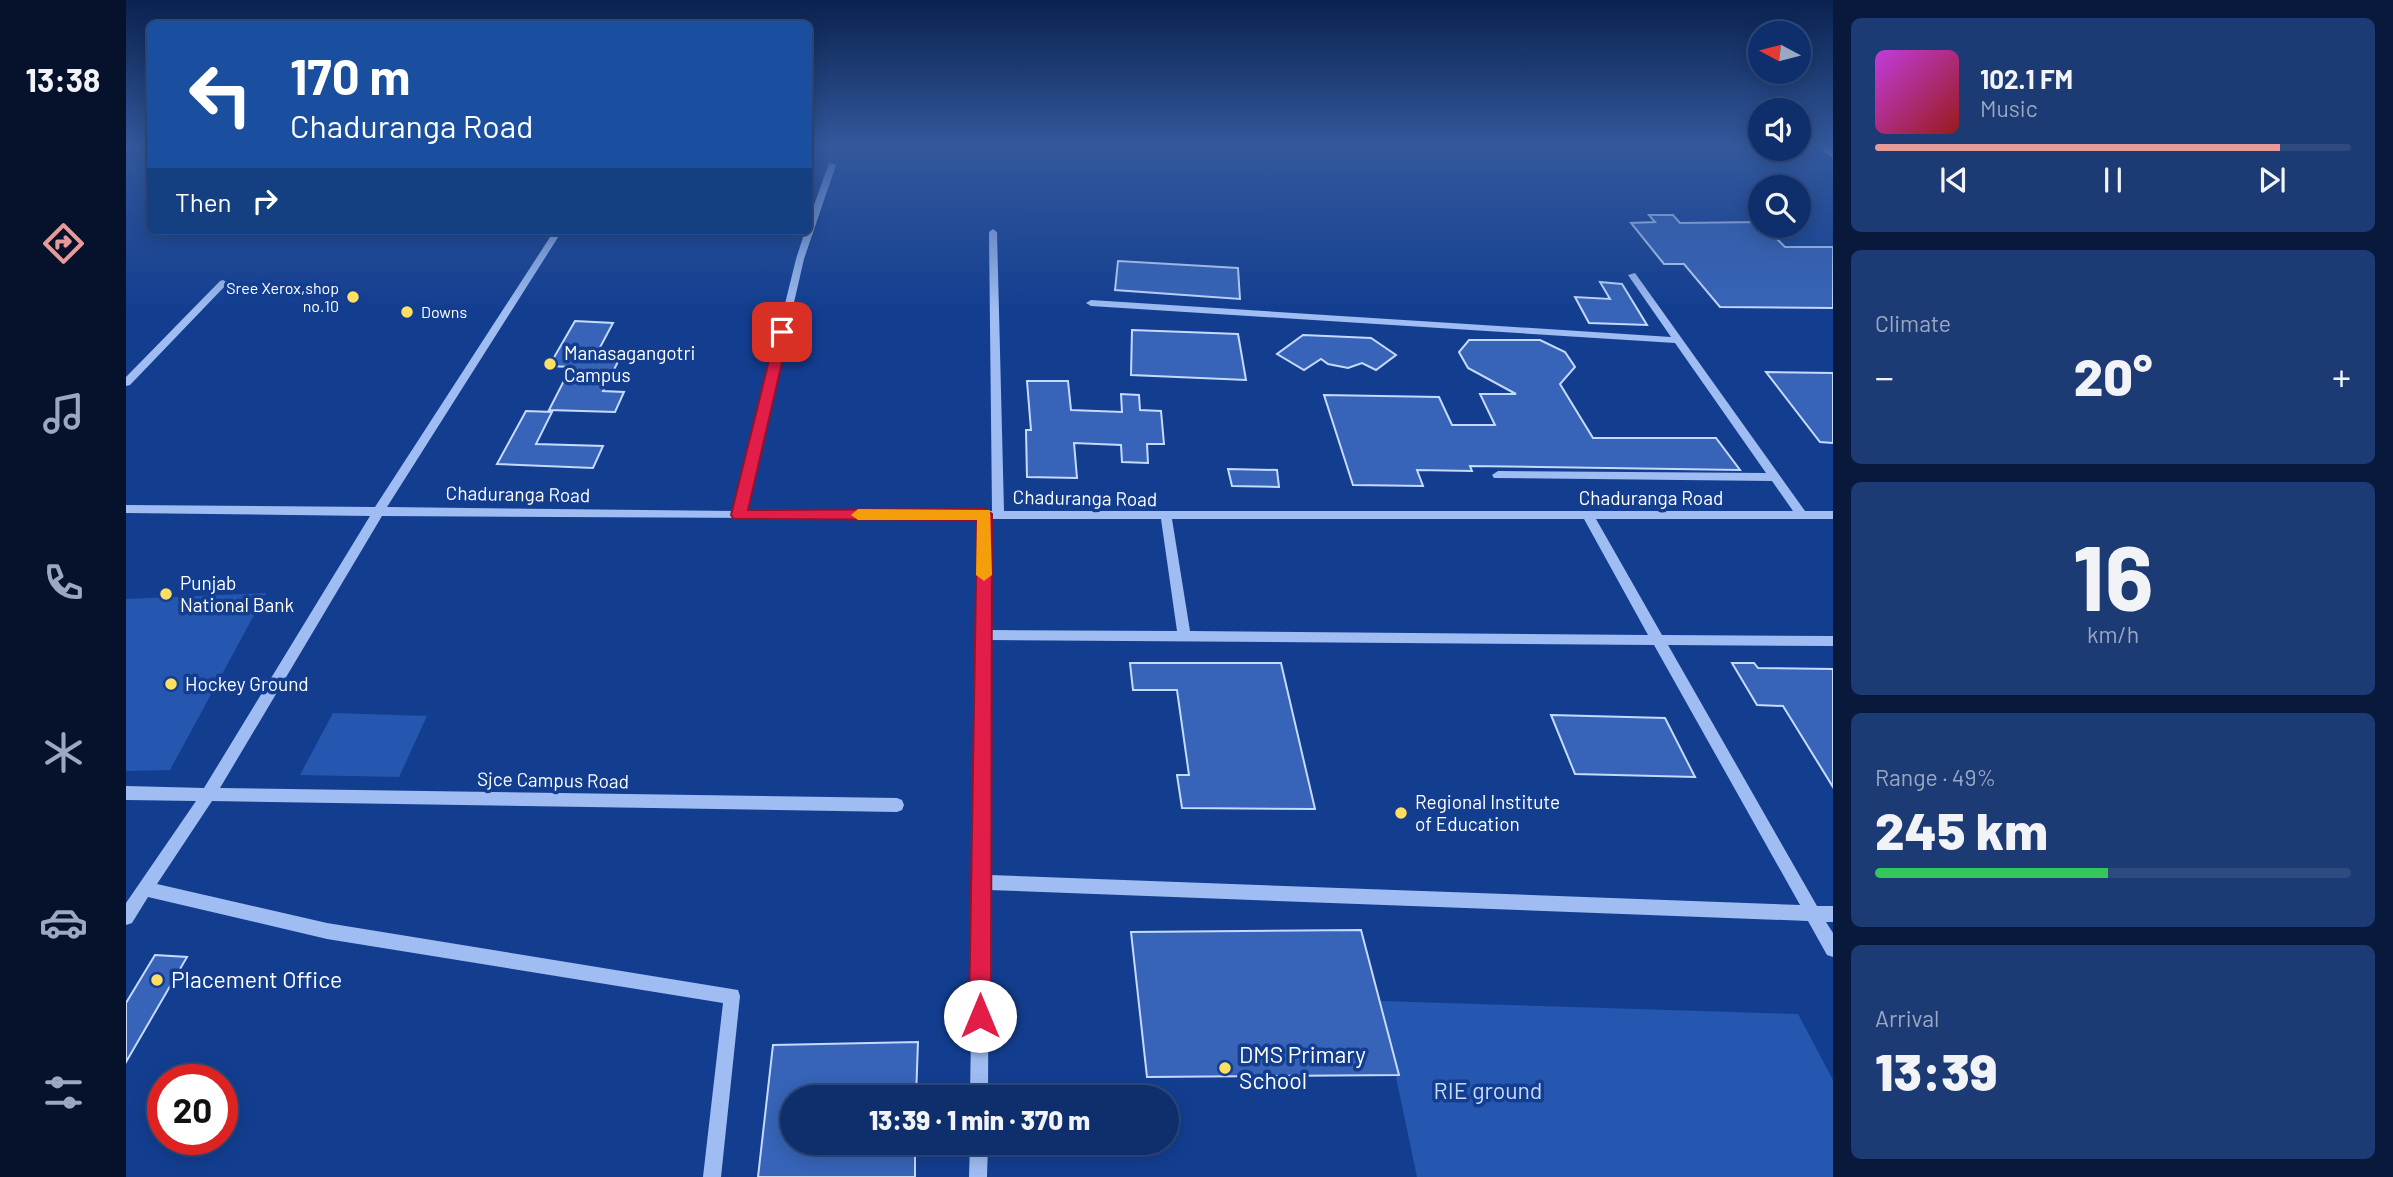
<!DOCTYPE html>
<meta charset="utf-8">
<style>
body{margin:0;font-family:Barlow,sans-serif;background:#1c3a74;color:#f1f3f6;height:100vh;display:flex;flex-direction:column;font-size:26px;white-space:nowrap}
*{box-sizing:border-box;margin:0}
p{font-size:23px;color:#9ba8c2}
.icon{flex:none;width:38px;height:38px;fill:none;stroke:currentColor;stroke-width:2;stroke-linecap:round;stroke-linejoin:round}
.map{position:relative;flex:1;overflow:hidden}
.sheet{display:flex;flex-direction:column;gap:18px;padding:18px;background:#08193b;width:560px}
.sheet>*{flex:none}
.top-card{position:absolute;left:21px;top:21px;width:665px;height:214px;border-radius:10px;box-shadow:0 4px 18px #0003,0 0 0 2px #2e4a7f;background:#1a4fa0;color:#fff;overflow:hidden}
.needle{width:46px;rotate:277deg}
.controls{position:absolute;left:1622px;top:21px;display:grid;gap:14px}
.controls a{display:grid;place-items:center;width:63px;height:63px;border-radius:50%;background:#0e2e6c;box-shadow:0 4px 18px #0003,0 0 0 2px #2e4a7f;font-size:35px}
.speed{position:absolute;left:21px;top:1064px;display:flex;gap:14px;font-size:35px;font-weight:700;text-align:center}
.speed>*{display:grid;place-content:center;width:91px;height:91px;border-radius:50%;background:#0e2e6c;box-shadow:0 4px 18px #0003,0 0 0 2px #2e4a7f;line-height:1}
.speed .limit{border:10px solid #d22;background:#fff;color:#111}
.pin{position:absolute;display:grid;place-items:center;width:60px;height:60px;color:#fff;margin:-30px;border-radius:14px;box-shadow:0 4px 10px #0006}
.me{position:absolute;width:77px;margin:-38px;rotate:0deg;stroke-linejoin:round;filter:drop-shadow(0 0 5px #0008)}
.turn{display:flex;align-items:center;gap:24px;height:147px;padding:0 28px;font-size:32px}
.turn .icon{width:91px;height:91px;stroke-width:2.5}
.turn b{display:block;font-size:49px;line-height:60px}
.then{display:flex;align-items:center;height:66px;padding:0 28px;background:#0003;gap:14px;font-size:26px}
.big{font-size:52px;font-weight:800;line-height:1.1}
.sheet .widget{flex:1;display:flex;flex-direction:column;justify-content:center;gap:10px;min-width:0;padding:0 24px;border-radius:10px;background:#1c3a74}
.sheet .dial{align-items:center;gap:0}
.dial b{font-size:91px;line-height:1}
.song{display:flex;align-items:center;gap:21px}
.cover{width:84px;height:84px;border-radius:10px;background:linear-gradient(135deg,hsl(290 70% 55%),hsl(0 70% 35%))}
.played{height:7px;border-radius:4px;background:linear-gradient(90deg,#e69b98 85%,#2e4a7f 85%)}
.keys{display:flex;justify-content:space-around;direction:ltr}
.heat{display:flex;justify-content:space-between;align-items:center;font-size:38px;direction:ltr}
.charge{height:10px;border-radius:5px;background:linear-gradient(90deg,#34c759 49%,#2e4a7f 0)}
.trip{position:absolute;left:654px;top:1085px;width:399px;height:70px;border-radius:35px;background:#0e2e6c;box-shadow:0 4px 18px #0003,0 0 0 2px #2e4a7f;font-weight:800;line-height:70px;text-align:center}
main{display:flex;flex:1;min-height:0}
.dock{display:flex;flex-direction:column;width:126px;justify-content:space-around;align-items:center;background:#06122b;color:#9ba8c2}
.dock .icon{width:49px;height:49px}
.dock .on{color:#e69b98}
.dock b{font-size:32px;color:#f1f3f6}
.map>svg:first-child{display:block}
</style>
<main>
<nav class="dock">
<b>13:38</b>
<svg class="icon on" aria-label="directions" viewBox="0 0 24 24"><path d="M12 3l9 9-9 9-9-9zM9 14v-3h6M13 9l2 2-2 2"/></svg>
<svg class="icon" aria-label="music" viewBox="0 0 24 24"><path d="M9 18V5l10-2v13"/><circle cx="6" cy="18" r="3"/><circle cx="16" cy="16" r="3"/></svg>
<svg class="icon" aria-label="phone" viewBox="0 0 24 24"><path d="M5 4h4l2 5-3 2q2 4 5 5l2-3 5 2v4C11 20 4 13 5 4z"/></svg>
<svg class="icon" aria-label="climate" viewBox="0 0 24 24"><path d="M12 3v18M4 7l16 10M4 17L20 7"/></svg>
<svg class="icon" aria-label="car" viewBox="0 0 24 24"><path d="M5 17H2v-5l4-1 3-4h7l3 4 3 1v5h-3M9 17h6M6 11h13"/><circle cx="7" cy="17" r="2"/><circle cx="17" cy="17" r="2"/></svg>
<svg class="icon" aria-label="filters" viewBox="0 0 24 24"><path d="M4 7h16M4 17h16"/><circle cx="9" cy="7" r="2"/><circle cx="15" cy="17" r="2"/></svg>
</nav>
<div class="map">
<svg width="1707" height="1177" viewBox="0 0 1707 1177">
<rect width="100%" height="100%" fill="#133e90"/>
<!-- green -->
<g fill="#2556b0">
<path d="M140 593 44 770 0 771V599Z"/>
<path d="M207 713 301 716 273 777 174 775Z"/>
<path d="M1254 1001 1672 1014 1707 1080V1177H1291Z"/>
</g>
<!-- building -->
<g fill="#3764b8" stroke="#c6dafc" stroke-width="2">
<path d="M1523 215H1547L1554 223 1634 222 1659 247H1707V308L1594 307 1558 264H1538L1505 223 1529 222Z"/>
<path d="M992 261 1112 268 1114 299 989 290Z"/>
<path d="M1474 282 1496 284 1521 325 1463 323 1449 297 1484 299Z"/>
<path d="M449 321 487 323 471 353 496 354 477 391 498 392 489 412 423 410 445 367 423 366Z"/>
<path d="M1006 330 1112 334 1120 380 1005 375Z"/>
<path d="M1177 335 1245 338 1270 355 1250 370 1236 363 1222 368 1202 364 1195 359 1178 370 1151 354Z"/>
<path d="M1343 340H1414L1439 352 1449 367 1434 384 1467 438H1590L1614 470 1344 466 1346 471 1291 470 1297 486 1227 485 1198 395 1313 397 1326 425H1369L1354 394H1390L1342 368 1333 352Z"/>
<path d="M1640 372 1707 373V443L1694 442Z"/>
<path d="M901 381H942L945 410 996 412 995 394 1013 395 1014 410 1035 411 1038 444H1021L1022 463 996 462 995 445 948 443 951 478 901 477 900 430H905Z"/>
<path d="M400 411 426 412 410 444 477 446 467 468 371 464Z"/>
<path d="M1102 469 1151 470 1153 487 1106 486Z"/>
<path d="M1004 663H1155L1189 809 1056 808 1051 775H1063L1051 690H1007Z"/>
<path d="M1606 663H1628L1632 668 1707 669V787L1657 706 1631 705Z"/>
<path d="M1425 715 1539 718 1569 777 1449 774Z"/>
<path d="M1235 930 1273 1075 1021 1077 1005 932Z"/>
<path d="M29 955 61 957 0 1062V1003Z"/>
<path d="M792 1042 790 1097H667V1143H789V1177H632L647 1045Z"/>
</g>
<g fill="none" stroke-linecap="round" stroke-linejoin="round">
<!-- minor -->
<g fill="#9fbdf2" fill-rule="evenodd">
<path d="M703 163 710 165 678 259 620 511H866L863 232 867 229 871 232 878 511H1667L1646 481 1368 478 1366 475 1372 471 1640 473 1549 343 965 306 960 303 965 300 1545 337 1502 275 1509 273 1679 511H1707V519H1470L1536 635 1707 636V646L1542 645 1691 906H1707V922H1700L1707 933V957L1701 955 1682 921 863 890 862 1097H844L853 519 256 516 94 788 771 798 776 800 778 805 776 810 771 812 86 801 31 884 201 923 612 990 614 996 595 1177H577L597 1003 201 939 22 897 6 923 0 925V903L70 801 0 800V786L78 788 244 516 0 513V505L249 507 428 231H436L261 507 608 511 670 259 679 231H682V222ZM865 519H1035L1051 631 864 630ZM1046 519H1458L1522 635 1064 631ZM864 640 1528 645 1674 905 863 875Z"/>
<path d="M97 280 102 283 100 285 4 385 0 386V377L94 281Z"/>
<path d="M844 1143H862L861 1177H843Z"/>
</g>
<!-- major -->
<path fill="#e9f0ff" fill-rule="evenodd" d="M1691 146H1703L1707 150V158Z"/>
</g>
<!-- sky -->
<linearGradient id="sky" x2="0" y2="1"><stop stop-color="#0a224f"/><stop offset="0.47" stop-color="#33589c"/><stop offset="1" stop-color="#33589c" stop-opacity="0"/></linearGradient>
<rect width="1707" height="311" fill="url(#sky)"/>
<!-- route -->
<path fill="#e11d48" stroke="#92132f" stroke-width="2" d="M656 329 663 332 622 510 859 509 866 514 865 1016 862 1024 854 1027 847 1024 843 1016 851 520 608 519 605 515 650 332Z"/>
<!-- slow -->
<path fill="#f59e0b" d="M732 509 864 510 866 575 858 581 850 575 851 520H732L725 515Z"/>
<!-- markers -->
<g fill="#ffdf5f" stroke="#133e90" stroke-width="2.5">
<circle cx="227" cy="297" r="7"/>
<circle cx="281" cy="312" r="7"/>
<circle cx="424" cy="364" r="7"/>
<circle cx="40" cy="594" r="7"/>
<circle cx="45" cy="684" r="7"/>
<circle cx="1275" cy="813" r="7"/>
<circle cx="31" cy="980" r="7"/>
<circle cx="1099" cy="1068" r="7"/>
</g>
<g text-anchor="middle" stroke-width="7" stroke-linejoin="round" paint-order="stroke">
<!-- far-poi labels -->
<g font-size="16" fill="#fff" stroke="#133e90" text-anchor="end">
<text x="213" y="294">Sree Xerox,shop<tspan x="213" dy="18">no.10</tspan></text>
<text x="295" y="318" text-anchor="start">Downs</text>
</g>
<!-- poi labels -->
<g font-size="19" fill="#fff" stroke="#133e90" text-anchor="start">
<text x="438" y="360">Manasagangotri<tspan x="438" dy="22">Campus</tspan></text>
<text x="54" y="590">Punjab<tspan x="54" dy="22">National Bank</tspan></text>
<text x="59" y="691">Hockey Ground</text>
<text x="1289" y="809">Regional Institute<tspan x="1289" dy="22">of Education</tspan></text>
</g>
<!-- street labels -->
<g font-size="19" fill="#fff" stroke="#133e90">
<text transform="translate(392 494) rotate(1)" y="7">Chaduranga Road</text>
<text transform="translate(959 498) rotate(1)" y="7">Chaduranga Road</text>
<text x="1525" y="505">Chaduranga Road</text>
<text transform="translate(427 780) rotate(1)" y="7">Sjce Campus Road</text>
</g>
<!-- near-poi labels -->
<g font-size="23" fill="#fff" stroke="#133e90" text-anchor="start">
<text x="45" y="988">Placement Office</text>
<text x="1113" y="1063">DMS Primary<tspan x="1113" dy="26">School</tspan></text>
</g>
<!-- near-park labels -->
<g font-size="23" fill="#c6dafc" stroke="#133e90">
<text x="1362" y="1099">RIE ground</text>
</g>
</g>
</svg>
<div class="controls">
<a><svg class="needle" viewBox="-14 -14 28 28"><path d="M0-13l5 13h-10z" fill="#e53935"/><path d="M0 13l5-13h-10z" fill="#9ba8c2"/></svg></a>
<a><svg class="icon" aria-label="sound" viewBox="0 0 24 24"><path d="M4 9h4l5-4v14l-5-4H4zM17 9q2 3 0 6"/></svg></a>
<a><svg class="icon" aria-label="search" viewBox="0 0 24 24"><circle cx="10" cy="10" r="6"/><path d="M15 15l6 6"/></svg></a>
</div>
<div class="speed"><div class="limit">20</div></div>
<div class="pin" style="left:656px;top:332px;background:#d93025"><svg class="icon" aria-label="arrive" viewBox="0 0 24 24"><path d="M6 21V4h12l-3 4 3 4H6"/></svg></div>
<svg class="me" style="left:854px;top:1016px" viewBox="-20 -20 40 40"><circle r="19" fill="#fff"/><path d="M0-13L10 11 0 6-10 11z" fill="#e11d48"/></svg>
<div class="trip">13:39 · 1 min · 370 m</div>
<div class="top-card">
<div class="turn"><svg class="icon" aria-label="left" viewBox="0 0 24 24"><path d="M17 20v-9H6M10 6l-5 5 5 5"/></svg><div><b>170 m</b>Chaduranga Road</div></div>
<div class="then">Then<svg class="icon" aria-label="right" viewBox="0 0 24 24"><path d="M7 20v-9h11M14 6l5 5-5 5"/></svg></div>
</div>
</div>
<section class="sheet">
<div class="widget">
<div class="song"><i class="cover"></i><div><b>102.1 FM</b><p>Music</p></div></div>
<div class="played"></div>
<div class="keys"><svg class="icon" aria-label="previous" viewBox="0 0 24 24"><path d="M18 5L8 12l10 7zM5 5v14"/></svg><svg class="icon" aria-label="pause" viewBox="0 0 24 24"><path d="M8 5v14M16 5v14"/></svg><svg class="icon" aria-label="next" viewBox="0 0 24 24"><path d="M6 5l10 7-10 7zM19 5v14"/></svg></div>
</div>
<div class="widget"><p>Climate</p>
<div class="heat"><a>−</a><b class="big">20°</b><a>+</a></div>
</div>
<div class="widget dial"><b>16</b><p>km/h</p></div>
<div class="widget"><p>Range · 49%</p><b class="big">245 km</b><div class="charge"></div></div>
<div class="widget"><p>Arrival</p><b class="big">13:39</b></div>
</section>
</main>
